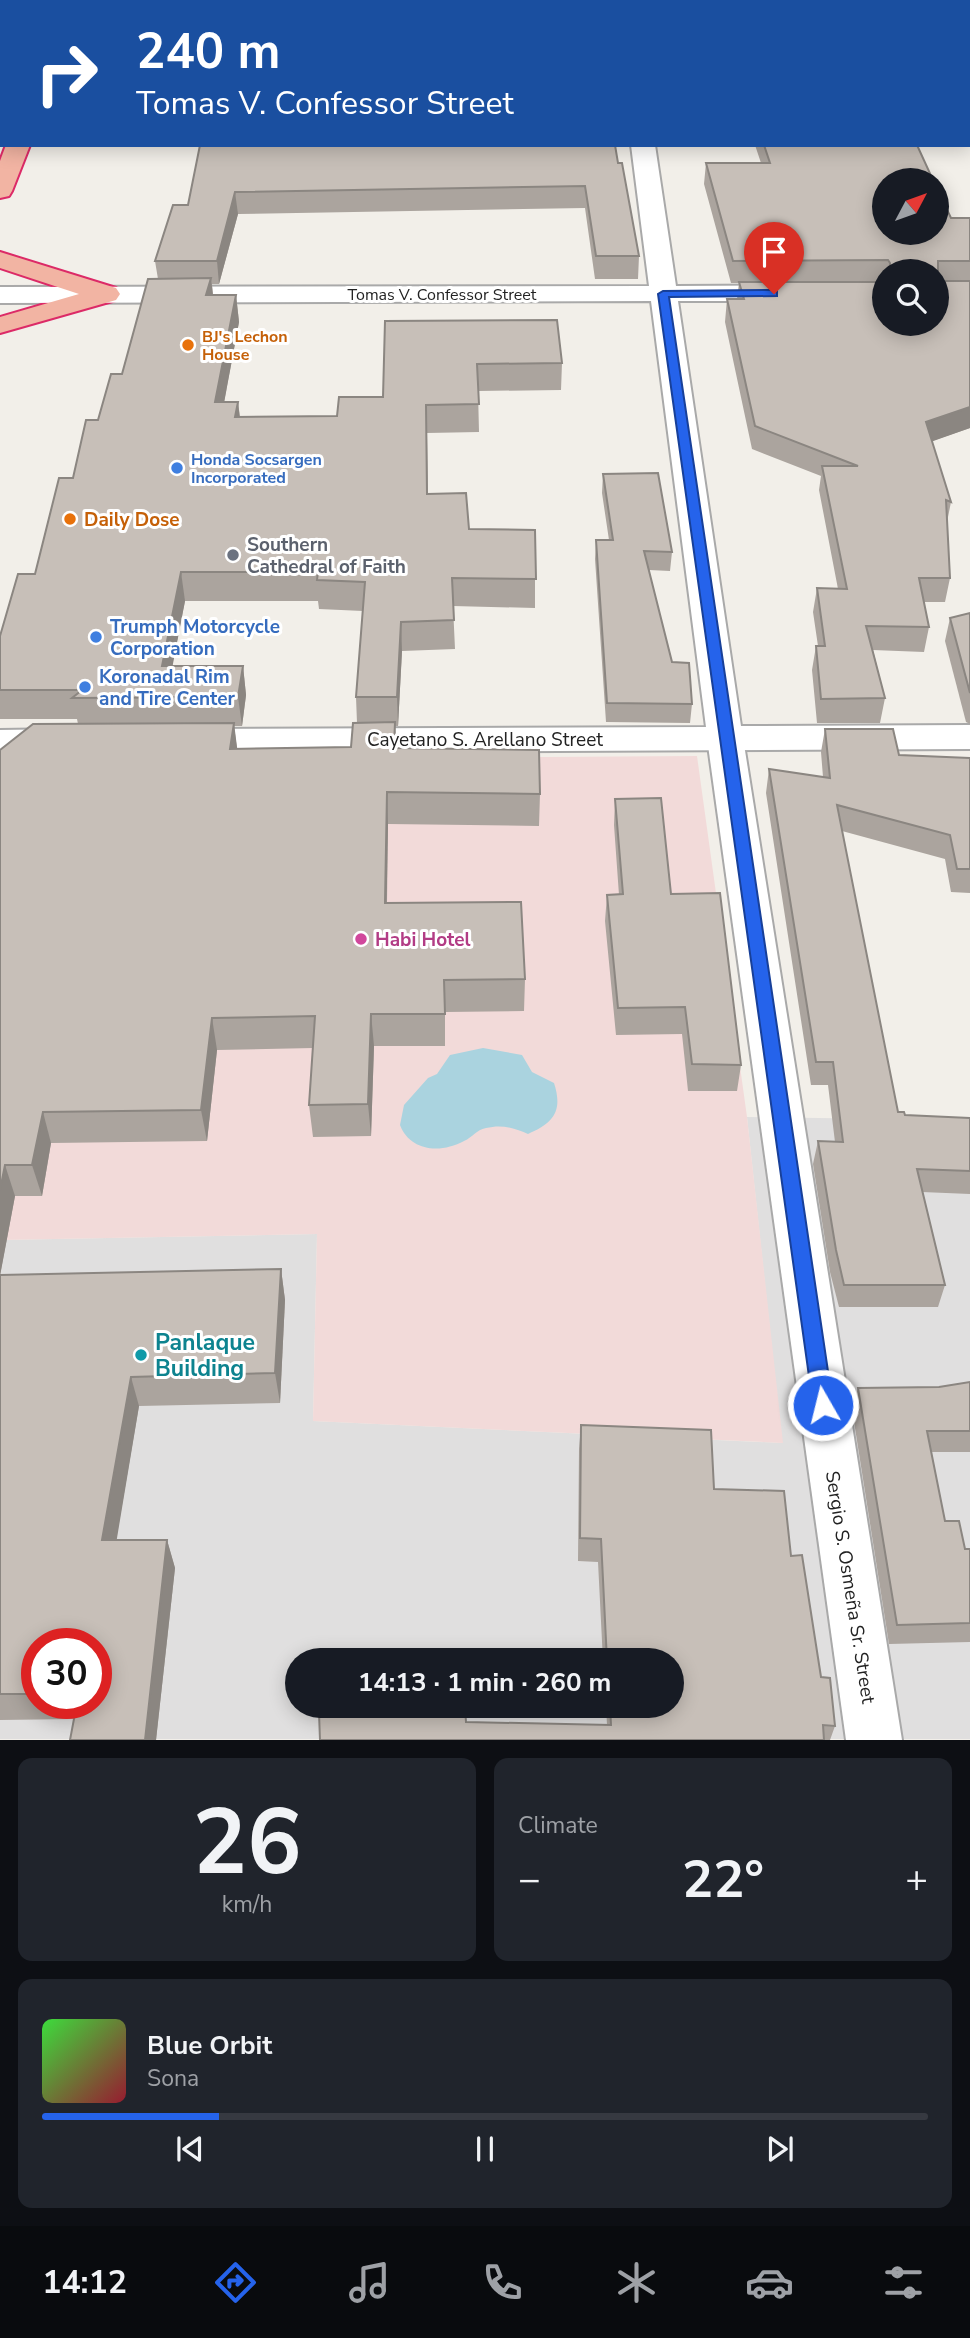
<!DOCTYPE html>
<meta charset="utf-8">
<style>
body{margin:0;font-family:"Nunito Sans",sans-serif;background:#20242c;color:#f1f3f6;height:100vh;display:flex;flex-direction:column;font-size:26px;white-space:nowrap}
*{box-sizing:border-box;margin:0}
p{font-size:23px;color:#9ea1a6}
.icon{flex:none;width:38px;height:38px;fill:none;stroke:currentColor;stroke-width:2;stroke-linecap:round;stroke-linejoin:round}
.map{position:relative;height:1740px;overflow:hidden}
.panel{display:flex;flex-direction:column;gap:18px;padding:18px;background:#0d0f14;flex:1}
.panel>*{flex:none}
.top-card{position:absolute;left:0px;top:0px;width:971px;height:147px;box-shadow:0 4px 18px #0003;background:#1a4fa0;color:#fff;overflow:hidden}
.needle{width:46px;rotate:49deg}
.controls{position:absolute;left:872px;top:168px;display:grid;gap:14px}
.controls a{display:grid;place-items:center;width:77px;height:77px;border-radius:50%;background:#171b24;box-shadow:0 4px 18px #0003;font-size:35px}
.speed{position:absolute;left:21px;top:1628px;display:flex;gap:14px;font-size:35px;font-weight:700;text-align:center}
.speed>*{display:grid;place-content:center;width:91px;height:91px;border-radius:50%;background:#171b24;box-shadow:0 4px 18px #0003;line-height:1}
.speed .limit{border:10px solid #d22;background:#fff;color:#111}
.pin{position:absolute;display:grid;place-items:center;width:60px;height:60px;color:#fff;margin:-72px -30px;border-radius:50% 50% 50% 0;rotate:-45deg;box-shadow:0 0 7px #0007}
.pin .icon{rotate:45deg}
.me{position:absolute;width:77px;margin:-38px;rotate:352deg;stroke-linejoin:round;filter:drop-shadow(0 0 5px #0008)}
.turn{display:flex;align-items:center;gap:24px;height:147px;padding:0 21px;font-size:32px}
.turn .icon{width:91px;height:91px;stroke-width:2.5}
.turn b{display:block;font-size:49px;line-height:60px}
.big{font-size:52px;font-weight:700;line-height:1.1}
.panel .card{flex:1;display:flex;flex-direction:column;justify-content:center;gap:10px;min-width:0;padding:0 24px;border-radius:14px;background:#20242c}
.panel .dial{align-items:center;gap:0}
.dial b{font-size:91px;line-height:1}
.song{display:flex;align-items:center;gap:21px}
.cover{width:84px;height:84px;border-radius:10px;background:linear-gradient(135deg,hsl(120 70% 55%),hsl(350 70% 35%))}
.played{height:7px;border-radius:4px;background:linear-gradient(90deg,#2563eb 20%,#363941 20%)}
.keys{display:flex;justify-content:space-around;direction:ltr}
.heat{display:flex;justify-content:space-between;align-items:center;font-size:38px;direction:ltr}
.panel .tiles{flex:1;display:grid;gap:18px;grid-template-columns:1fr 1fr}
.card:last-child{grid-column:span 2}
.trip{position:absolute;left:285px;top:1648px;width:399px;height:70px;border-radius:35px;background:#171b24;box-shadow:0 4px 18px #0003;font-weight:700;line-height:70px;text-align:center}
.dock{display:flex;height:112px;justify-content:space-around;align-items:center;background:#090b0e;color:#9ea1a6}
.dock .icon{width:49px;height:49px}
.dock .selected{color:#2563eb}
.dock b{font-size:32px;color:#f1f3f6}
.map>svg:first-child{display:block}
</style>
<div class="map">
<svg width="970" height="1740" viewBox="0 0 970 1740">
<rect width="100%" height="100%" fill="#f2efe9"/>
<!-- residential -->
<path fill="#e0dfdf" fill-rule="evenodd" d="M747 1117 970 1120V1739H0V1240L317 1234 313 1421 782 1443ZM37 1643H96V1703H37ZM298 1661H672V1706H298Z"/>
<!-- commercial -->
<path fill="#f2dad9" d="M697 756 747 1117 783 1443 313 1421 317 1234 0 1240V761Z"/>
<!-- water -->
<path fill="#aad3df" d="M483 1048 522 1055 532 1072 554 1083C563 1111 554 1123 528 1134 514 1128 502 1124 486 1128 476 1130 473 1137 464 1141 440 1154 410 1151 400 1125L404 1105 428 1078 437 1074 450 1055Z"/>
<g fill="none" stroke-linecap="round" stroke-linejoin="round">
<defs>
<path id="minor" d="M725 726 738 730 743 738 902 1740H846L707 738 712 730Z"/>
<g id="tertiary">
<path d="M609 0H629L630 2H610Z"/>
<rect x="0" y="27" width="2" height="12"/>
<path d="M631 145H655L676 286 884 285V301H678L741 726 970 725V749L184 753 171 749 166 741 171 733 184 729 706 727 651 301 0 303V287L649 286Z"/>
<path d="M64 729 77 733 82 741 77 749 64 753 0 754V730Z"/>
</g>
<g id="trunk">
<path d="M49 0H73L48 2Z"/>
<path d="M0 14H2L0 27Z"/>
<rect x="0" y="46" width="2" height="12"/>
<path d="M6 145H30L12 191 9 196 0 198V161Z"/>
<path d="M0 252 116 288 120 294 116 300 0 333V317L79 294 0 268Z"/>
</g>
</defs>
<!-- minor casing -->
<use href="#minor" stroke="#a9a9a9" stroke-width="4"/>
<!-- tertiary casing -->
<use href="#tertiary" stroke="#a9a9a9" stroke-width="4"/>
<!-- trunk casing -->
<use href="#trunk" stroke="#dc2a67" stroke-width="4"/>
<!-- minor -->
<use href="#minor" fill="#fff" fill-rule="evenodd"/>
<!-- tertiary -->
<use href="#tertiary" fill="#fff" fill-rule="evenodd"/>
<!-- trunk -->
<use href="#trunk" fill="#f2b4a3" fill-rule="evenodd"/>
</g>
<!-- wall -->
<g fill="#aba49e" fill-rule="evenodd">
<path d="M196 0H513V2H195Z"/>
<path d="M656 0H791V2H657Z"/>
<path d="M924 0H970V94V2H925Z"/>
<path d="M200 145H615L618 163H622L639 256 638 279H595L585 208 238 214 219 284H212L213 295H236L239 322 224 402H238L240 417 337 416 339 397H383L385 321 557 320 562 363 561 390 478 391 479 432 427 433 428 494 466 493 469 529 535 530V608L453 606 455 649 402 651 398 726H395L396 748 539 750 540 794 539 826 388 824 387 903 521 902 525 979 524 1011 445 1012V1046H374L371 1136 313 1137 309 1105 313 1048 217 1050 207 1141 51 1143 42 1196H15L0 1275 281 1269 285 1300 280 1403 139 1406 116 1540H167L175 1568 156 1740H70L74 1719 0 1720V750L33 724H78L77 719H0V636L18 574H35L59 478H73L86 420H98L111 374H122L148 279H158L155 261 173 205H188ZM185 601H318L319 609 363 611 356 697 357 723H353L351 747 237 749 234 726H242L246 695 243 666H172ZM37 1643H96V1703H37Z"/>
<path d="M755 145H917L951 218H970V428L932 441 951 502 947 522 950 578 945 602H924L929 627 924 652 873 650 885 698 880 723H817L812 670 816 646H818L813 612 817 588 838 589 819 490 821 476 752 449 725 322 727 299H737L739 283H731L704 184 706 163H761ZM884 271H936L884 324Z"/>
<path d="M603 474 672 552 670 571 649 570 672 662 692 704 690 723 606 722 595 559 596 540H609L602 493Z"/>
<path d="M970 613V724L966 722 945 641 950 618Z"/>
<path d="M825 729 899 755 970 758V893L951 892 945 859 842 831 898 1112 905 1115 970 1118V1194L922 1192 945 1285 938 1307H839L830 1272 813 1164 818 1141 835 1142 828 1085H811L766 793 769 769 823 777 821 752Z"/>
<path d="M615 799 671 894 741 1065 737 1091H688L682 1034 616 1035 605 921 607 895H619L614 825Z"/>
<path d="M970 1382V1452H931L945 1521 965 1549H970V1642L889 1644 852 1409 858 1388 939 1387Z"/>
<path d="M581 1425 714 1489 791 1556 821 1677 835 1726 830 1740H320L466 1722 607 1725 606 1706H672V1661H603L598 1562 578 1561 579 1449Z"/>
</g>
<!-- shaded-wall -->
<g fill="#8b8681">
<path d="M235 192 238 214 219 284 217 261Z"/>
<path d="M211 278 214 305 206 295Z"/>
<path d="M236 295 239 322 219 430 215 402Z"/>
<path d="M238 402 241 429 235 417Z"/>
<path d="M970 407V428L922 445 926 422Z"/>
<path d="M181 572 185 601 167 695 162 666Z"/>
<path d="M401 622 402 651 398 726 397 697Z"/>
<path d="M243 666 246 695 242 726 238 697Z"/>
<path d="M395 722 396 755 394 748Z"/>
<path d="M234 723 238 755 230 749Z"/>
<path d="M387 792 388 824 386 935 385 903Z"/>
<path d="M371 1014 374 1046 371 1136 368 1104Z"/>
<path d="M212 1018 217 1050 207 1141 201 1110Z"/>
<path d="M43 1112 51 1143 42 1196 32 1165Z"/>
<path d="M5 1165 15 1196 0 1276V1190Z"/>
<path d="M281 1269 285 1300 280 1403 275 1373Z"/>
<path d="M131 1377 139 1406 112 1568 102 1540Z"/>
<path d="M167 1540 175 1568 156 1740H145Z"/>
</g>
<!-- building -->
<g fill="#c7bfb8" stroke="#8b8681" stroke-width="2">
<path d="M196 0H250V2H195Z"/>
<path d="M338 0H388V2H337Z"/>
<path d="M473 0H513V2H474Z"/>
<path d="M660 0H706L707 2H661Z"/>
<path d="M936 0H970V74V2H937Z"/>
<path d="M200 145H615L618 163H622L639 256H596L585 186 235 192 217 261H155L173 205H188Z"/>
<path d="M764 145H917L933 180H884V233H936V187L951 218H970V261H938V281H970V407L926 422 951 502 946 500 950 578H919L929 627 866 626 885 698 821 699 816 646H825L817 588 847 589 822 466H858L755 426 727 299H744L739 282H884V324H936V271H890V263L888 260 733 261 706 163H770Z"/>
<path d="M211 278 206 295H236L215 402H238L235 417 337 416 339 397H383L385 321 557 320 562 363 477 364 479 404 426 405 427 494 466 493 469 529 535 530 536 579 452 578 454 620 401 622 397 697H356L365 582 317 580 318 572H181L162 666H243L238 697 72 698 82 690H0V636L18 574H35L59 478H73L86 420H98L111 374H122L148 279Z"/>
<path d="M658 473 672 552 644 551 672 662 689 663 692 704 607 703 596 540H613L603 474Z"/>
<path d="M970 613V693L950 618Z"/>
<path d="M395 722 394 748 539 750 540 794 387 792 385 903 521 902 525 979 444 980 445 1014H371L368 1104 309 1105 315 1016 212 1018 201 1110 43 1112 32 1165H5L0 1190V750L33 724 234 723 230 749 351 747 353 723Z"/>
<path d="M825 729H893L899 755 970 758V869H957L950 835 837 805 898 1112H904L905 1115 970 1118V1171L917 1169 945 1285H844L836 1250 818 1141 843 1142 833 1062H816L769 769 830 778Z"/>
<path d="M661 798 671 894 720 893 741 1065 692 1064 685 1007 618 1008 607 895 623 894 615 799Z"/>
<path d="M281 1269 275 1373 131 1377 102 1540H167L145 1740H70L77 1703H96V1643H37V1694H0V1275Z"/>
<path d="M970 1382V1431H927L945 1521H959L965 1549H970V1623L897 1625 858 1388 939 1387Z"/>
<path d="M581 1425 711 1430 714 1489 784 1491 791 1556 802 1555 821 1677 830 1678 835 1726 823 1725 824 1740H320L319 1713 398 1706H465L466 1722 611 1725 610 1706H672V1661H607L601 1539 580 1538Z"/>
</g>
<!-- route -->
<path fill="#2563eb" stroke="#184099" stroke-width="2" d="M774 290 777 291V296L669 297 833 1405 830 1412 823 1415 816 1412 813 1405 658 294 663 291Z"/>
<!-- markers -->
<g fill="#e8710a" stroke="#fff" stroke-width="2.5">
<circle cx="188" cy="345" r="7"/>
<circle cx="70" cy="519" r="7"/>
</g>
<g fill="#3f7fe0" stroke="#fff" stroke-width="2.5">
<circle cx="177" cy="468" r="7"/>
<circle cx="96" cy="637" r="7"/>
<circle cx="85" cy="687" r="7"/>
</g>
<circle fill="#6b7280" stroke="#fff" stroke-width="2.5" cx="233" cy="555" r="7"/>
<circle fill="#d1479c" stroke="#fff" stroke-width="2.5" cx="361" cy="939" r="7"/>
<circle fill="#0f9aa8" stroke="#fff" stroke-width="2.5" cx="141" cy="1355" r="7"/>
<g text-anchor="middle" stroke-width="6" stroke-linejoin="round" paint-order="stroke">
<!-- far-street labels -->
<g font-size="16" fill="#222" stroke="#fff">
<text x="442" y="300">Tomas V. Confessor Street</text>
</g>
<!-- far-food labels -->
<g font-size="16" font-weight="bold" fill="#c56008" stroke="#fff" text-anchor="start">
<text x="202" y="342">BJ's Lechon<tspan x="202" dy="18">House</tspan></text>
</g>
<!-- far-shop labels -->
<g font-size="16" font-weight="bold" fill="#366cbe" stroke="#fff" text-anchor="start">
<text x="191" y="465">Honda Socsargen<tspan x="191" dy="18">Incorporated</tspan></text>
</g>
<!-- food labels -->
<g font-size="19" font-weight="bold" fill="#c56008" stroke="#fff" text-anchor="start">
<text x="84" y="526">Daily Dose</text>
</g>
<!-- worship labels -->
<g font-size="19" font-weight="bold" fill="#5b616d" stroke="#fff" text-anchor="start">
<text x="247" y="551">Southern<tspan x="247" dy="22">Cathedral of Faith</tspan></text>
</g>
<!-- shop labels -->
<g font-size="19" font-weight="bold" fill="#366cbe" stroke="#fff" text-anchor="start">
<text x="110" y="633">Trumph Motorcycle<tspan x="110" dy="22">Corporation</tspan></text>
<text x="99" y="683">Koronadal Rim<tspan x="99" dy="22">and Tire Center</tspan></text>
</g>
<!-- street labels -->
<g font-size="19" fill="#222" stroke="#fff">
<text x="485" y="746">Cayetano S. Arellano Street</text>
<text transform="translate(851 1587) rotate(81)" y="7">Sergio S. Osmeña Sr. Street</text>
</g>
<!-- hotel labels -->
<g font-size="19" font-weight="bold" fill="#b23c85" stroke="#fff" text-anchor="start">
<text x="375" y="946">Habi Hotel</text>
</g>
<!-- near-culture labels -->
<g font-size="23" font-weight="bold" fill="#0d838f" stroke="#fff" text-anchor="start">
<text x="155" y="1350">Panlaque<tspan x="155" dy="26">Building</tspan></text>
</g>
</g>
</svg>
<div class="controls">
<a><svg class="needle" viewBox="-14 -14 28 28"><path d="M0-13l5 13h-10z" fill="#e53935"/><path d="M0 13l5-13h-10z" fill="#9ea1a6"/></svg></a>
<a><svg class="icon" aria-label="search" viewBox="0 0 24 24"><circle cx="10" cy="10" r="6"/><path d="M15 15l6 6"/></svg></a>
</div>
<div class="speed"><div class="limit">30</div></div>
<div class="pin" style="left:774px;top:294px;background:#d93025"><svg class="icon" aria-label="arrive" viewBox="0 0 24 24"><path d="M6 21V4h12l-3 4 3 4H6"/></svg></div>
<svg class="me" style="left:823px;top:1405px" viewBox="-20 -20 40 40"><circle r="17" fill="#2563eb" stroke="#fff" stroke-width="3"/><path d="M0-11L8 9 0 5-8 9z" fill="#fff"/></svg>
<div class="trip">14:13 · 1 min · 260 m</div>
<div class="top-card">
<div class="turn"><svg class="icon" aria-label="right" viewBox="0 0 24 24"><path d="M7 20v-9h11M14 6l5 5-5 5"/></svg><div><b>240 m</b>Tomas V. Confessor Street</div></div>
</div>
</div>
<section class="panel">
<div class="tiles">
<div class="card dial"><b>26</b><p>km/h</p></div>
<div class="card"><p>Climate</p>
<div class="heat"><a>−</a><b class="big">22°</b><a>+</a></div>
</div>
<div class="card">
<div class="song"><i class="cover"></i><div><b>Blue Orbit</b><p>Sona</p></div></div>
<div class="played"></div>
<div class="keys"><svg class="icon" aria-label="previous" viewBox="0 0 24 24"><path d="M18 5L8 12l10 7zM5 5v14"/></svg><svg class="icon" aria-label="pause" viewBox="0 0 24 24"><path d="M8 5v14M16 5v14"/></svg><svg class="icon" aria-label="next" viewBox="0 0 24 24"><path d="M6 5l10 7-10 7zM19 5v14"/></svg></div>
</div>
</div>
</section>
<nav class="dock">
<b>14:12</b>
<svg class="icon selected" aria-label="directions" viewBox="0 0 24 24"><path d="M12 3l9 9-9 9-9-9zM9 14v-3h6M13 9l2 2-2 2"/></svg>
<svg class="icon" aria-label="music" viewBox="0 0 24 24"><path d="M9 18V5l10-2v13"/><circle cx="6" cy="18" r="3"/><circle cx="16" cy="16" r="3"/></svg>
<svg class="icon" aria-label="phone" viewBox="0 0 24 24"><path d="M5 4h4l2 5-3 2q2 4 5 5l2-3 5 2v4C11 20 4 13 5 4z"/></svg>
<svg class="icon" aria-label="climate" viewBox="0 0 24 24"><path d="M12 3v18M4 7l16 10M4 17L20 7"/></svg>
<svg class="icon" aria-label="car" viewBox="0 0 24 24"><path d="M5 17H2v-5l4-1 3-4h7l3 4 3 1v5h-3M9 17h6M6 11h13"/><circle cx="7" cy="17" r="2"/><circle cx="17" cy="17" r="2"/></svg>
<svg class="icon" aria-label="filters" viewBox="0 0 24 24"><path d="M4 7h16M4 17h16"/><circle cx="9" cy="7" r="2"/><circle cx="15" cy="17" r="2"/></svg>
</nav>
